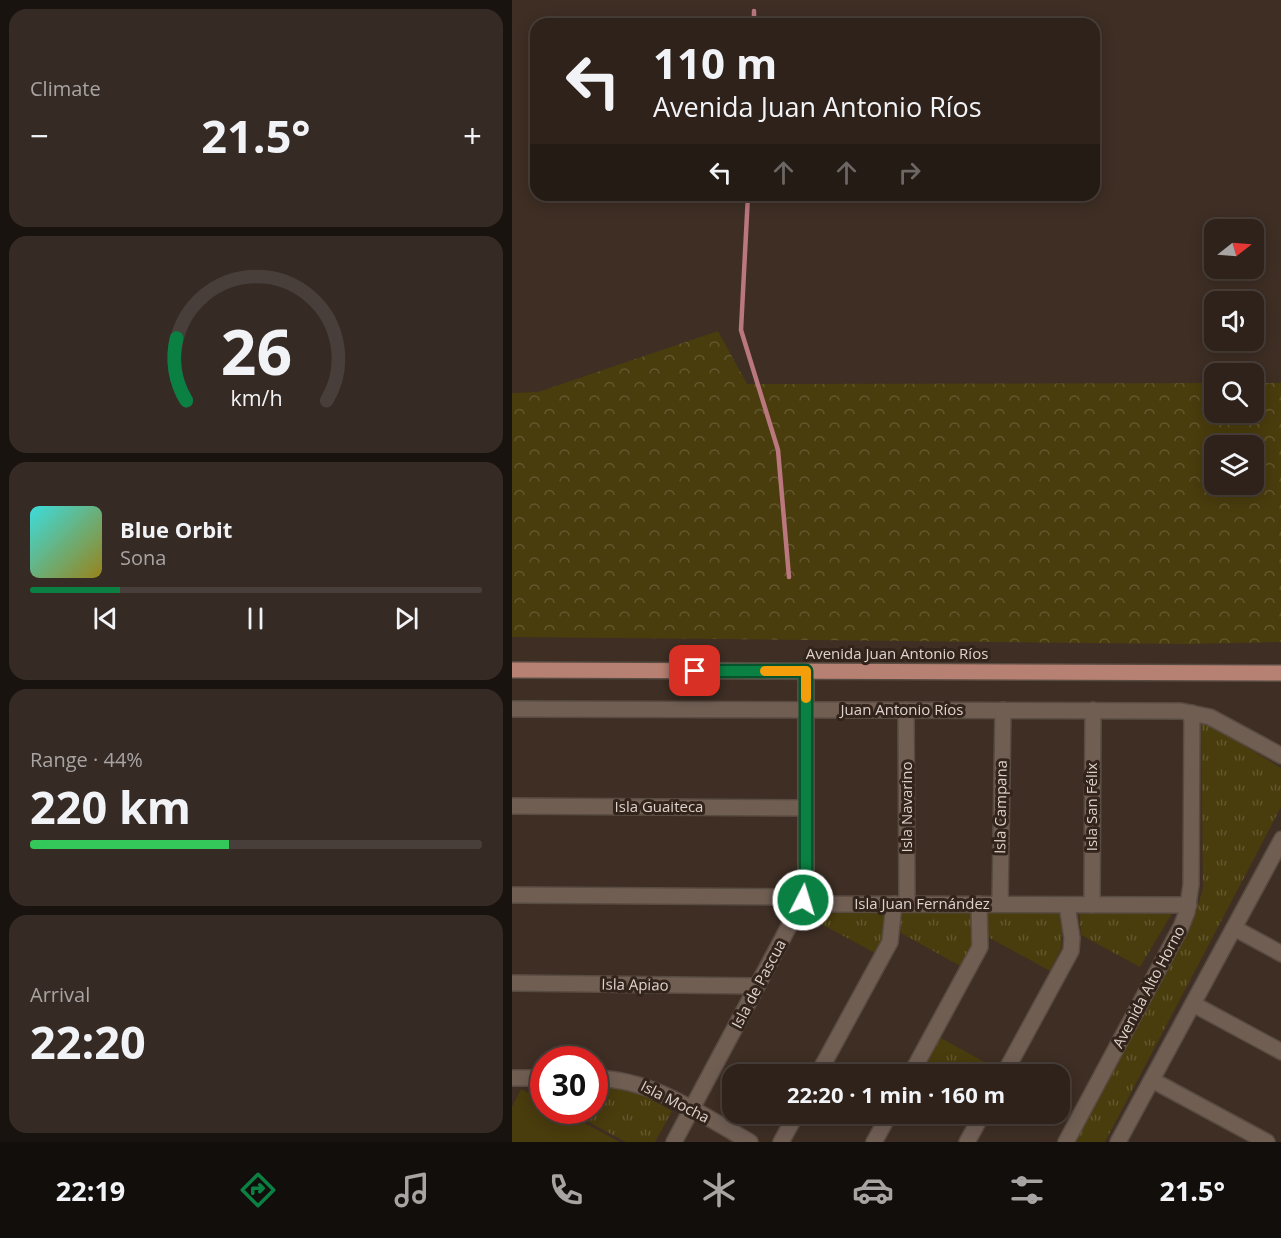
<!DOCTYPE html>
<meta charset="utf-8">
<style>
body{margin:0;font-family:"Open Sans",sans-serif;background:#362a24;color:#f1f3f6;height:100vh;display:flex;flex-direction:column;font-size:22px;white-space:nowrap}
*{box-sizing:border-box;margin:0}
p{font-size:20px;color:#a7a4a3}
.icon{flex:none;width:33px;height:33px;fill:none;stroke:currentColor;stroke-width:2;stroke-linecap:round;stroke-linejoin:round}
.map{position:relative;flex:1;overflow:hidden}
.drawer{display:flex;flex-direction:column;gap:9px;padding:9px;background:#19130f;width:512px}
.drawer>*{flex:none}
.hud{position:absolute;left:18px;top:18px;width:570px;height:183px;border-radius:18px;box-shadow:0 3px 15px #0003,0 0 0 2px #493f3a;background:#2e221b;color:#f1f3f6;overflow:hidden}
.needle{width:39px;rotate:73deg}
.buttons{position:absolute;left:692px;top:219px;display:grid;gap:12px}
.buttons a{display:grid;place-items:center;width:60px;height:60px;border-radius:12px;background:#2e221b;box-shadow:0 3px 15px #0003,0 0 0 2px #493f3a;font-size:30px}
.speed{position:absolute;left:18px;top:1046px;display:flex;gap:12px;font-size:30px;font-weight:700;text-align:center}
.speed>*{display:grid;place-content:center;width:78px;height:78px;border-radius:50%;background:#2e221b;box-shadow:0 3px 15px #0003,0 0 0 2px #493f3a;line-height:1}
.speed .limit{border:9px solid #d22;background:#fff;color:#111}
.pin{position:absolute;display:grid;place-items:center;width:51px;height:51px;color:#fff;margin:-26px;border-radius:12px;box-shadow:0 3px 9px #0006}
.me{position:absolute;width:66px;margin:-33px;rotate:5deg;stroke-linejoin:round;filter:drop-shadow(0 0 4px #0008)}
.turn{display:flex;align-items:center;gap:21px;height:126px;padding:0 24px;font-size:27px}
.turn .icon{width:78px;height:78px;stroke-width:2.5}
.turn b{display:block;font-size:42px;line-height:51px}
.lanes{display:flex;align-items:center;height:57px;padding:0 24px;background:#0003;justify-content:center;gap:30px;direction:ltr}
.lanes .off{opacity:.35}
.big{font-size:45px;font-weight:700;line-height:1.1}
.drawer .widget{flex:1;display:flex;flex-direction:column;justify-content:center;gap:9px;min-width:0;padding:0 21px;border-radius:18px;background:#362a24}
.drawer .dial{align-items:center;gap:0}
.dial svg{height:156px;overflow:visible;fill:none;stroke:#493f3a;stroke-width:7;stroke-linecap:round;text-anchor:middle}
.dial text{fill:#f1f3f6;stroke:none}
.song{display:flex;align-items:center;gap:18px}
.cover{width:72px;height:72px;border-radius:9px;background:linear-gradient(135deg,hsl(180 70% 55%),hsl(50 70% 35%))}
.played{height:6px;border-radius:3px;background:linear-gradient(90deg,#0b8043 20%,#493f3a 20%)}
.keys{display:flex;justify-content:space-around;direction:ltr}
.heat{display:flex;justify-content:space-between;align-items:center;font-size:33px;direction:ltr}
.charge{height:9px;border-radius:4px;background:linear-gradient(90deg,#34c759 44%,#493f3a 0)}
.trip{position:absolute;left:210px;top:1064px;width:348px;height:60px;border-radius:18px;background:#2e221b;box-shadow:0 3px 15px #0003,0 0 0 2px #493f3a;font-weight:700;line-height:60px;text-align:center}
.tab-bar{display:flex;height:96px;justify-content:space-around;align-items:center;background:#120e0b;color:#a7a4a3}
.tab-bar .icon{width:42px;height:42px}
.tab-bar .current{color:#0b8043}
.tab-bar b{font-size:27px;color:#f1f3f6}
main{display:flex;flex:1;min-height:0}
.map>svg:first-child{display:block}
</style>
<main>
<section class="drawer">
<div class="widget"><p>Climate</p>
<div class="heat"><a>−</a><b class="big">21.5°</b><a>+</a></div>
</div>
<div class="widget dial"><svg viewBox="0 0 100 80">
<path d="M14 69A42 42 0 1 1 86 69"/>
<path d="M14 69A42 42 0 0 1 9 37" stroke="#0b8043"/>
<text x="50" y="56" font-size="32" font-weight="700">26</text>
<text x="50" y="72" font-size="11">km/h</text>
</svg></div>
<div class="widget">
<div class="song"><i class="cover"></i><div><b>Blue Orbit</b><p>Sona</p></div></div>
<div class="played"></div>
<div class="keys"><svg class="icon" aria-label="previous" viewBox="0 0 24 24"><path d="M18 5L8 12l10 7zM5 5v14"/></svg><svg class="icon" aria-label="pause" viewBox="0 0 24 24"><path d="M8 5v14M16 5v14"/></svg><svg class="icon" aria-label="next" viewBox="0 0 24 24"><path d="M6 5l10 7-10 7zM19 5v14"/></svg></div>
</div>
<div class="widget"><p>Range · 44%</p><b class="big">220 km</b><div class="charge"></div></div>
<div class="widget"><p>Arrival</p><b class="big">22:20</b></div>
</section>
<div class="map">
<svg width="770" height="1142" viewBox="0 0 770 1142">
<defs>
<pattern id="forest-crowns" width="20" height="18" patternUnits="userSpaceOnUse" patternTransform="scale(1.5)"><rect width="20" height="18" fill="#493c0d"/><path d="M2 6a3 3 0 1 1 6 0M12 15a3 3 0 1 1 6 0" fill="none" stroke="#63572f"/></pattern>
<pattern id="park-tufts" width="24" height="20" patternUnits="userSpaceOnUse" patternTransform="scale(1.5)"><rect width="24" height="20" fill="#493c0d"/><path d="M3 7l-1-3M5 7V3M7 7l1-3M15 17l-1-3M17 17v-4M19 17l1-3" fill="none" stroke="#63572f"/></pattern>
</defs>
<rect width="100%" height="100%" fill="#3e2e24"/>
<!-- green -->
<path fill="#493c0d" d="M9 1089 31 1101 32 1110H48L108 1142H0V1107Z"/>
<!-- forest -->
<path fill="url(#forest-crowns)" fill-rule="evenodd" d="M206 331 235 384 702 383V412H741V383H769V642L673 644 0 637V393L26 392ZM702 446H741V484H702Z"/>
<!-- park -->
<g fill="url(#park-tufts)">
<path d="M693 722 769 768V807L593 1142H559L687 902 691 888 689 724Z"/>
<path d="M303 908 373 912 371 935 363 953 296 917Z"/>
<path d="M387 910 460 913 462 942 450 967 389 933 386 923Z"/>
<path d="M567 910H662L628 967 569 935Z"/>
<path d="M474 912 551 913 549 949 538 971 476 937Z"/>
<path d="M427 1037 489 1071 487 1074H408Z"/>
<path d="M96 1087 131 1095 160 1111 143 1142H114L54 1110H82L83 1089Z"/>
<path d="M432 1113H466L458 1127Z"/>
</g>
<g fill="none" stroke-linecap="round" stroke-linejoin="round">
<!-- stream -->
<g stroke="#bb777e" stroke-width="4.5">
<path d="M242 24V11"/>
<path d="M236 195 229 330 266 450 277 577"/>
</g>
<defs>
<g id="minor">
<path d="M0 709 669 711 698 717 770 756"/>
<path d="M394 710 395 904"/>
<path d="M0 806 294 808"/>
<path d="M0 895 279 897 307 904 677 905"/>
<path d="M488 904 491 710"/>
<path d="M580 905 581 710"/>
<path d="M722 928 770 954"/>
<path d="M0 983 245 986"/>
<path d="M681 1004 770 1052"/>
<path d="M306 1074 378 942 382 904"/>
<path d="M399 1074 468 947 467 904"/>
<path d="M492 1074 559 951 560 938 555 905"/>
<path d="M0 1078H32"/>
<path d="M82 1078C141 1079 188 1114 238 1142"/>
<path d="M640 1080 755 1142"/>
<path d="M162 1142 291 900 294 887V671"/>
<path d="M269 1142 285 1113"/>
<path d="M362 1142 378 1113"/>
<path d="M455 1142 471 1113"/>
<path d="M554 1142 669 927 675 912 679 885 680 713"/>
<path d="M606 1142 770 839"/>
</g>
<path id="major" d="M0 670 770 673"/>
</defs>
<!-- minor casing -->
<use href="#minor" stroke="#584b42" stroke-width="18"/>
<!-- major casing -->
<use href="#major" stroke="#584b42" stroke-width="18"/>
<!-- minor -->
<use href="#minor" stroke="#705e53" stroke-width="15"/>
<!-- major -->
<use href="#major" stroke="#b68172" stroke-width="15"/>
</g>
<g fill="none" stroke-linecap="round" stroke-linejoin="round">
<defs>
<path id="route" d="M183 671H294V886L291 900"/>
</defs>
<!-- route casing -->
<use href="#route" stroke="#07532c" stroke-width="15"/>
<!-- route -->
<use href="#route" stroke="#0b8043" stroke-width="10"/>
<!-- slow -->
<path stroke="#f59e0b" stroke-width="10" d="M253 671H294V698"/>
</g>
<g text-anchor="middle" stroke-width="6" stroke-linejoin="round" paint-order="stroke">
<!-- street labels -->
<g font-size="15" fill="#ddd2cc" stroke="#33241b">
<text x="385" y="659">Avenida Juan Antonio Ríos</text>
<text x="390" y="715">Juan Antonio Ríos</text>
<text x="147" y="812">Isla Guaiteca</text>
<text transform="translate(395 807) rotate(-90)" y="5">Isla Navarino</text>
<text transform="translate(489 807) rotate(-89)" y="5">Isla Campana</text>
<text transform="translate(580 807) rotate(-90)" y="5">Isla San Félix</text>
<text x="410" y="909">Isla Juan Fernández</text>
<text transform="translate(247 984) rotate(-62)" y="5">Isla de Pascua</text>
<text transform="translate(123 985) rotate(1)" y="5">Isla Apiao</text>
<text transform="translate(637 987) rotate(-62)" y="5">Avenida Alto Horno</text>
<text transform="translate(163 1102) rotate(27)" y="5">Isla Mocha</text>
</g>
</g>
</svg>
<div class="buttons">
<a><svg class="needle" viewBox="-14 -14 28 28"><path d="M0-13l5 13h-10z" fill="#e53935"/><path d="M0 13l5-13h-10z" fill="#a7a4a3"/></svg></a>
<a><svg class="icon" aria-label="sound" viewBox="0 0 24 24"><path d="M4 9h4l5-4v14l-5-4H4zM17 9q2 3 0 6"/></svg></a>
<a><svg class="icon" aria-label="search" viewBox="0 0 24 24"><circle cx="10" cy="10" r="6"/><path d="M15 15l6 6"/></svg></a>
<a><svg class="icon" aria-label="layers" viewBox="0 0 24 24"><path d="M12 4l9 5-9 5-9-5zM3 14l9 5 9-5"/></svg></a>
</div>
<div class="speed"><div class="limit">30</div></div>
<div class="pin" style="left:183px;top:671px;background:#d93025"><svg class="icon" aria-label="arrive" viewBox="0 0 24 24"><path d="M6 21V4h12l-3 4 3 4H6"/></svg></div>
<svg class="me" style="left:291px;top:900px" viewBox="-20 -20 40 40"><circle r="17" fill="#0b8043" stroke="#fff" stroke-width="3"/><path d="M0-11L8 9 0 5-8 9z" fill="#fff"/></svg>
<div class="trip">22:20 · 1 min · 160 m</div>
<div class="hud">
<div class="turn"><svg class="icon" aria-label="left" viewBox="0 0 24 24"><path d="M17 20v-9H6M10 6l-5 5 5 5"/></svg><div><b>110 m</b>Avenida Juan Antonio Ríos</div></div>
<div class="lanes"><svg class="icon" aria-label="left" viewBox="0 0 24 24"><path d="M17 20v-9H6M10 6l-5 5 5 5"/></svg><svg class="icon off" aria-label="ahead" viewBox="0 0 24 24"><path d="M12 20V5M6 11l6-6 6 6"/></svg><svg class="icon off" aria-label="ahead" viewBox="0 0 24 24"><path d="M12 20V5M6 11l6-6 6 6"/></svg><svg class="icon off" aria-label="right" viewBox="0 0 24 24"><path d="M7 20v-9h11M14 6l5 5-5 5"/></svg></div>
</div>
</div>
</main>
<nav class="tab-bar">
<b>22:19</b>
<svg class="icon current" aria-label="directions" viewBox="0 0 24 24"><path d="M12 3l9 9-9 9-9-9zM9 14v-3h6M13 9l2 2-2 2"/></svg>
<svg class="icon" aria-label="music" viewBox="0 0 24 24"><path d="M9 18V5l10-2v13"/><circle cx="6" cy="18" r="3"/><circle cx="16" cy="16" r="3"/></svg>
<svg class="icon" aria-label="phone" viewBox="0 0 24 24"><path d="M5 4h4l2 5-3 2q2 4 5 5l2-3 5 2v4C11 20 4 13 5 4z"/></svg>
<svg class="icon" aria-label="climate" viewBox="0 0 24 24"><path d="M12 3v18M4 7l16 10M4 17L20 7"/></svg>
<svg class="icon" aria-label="car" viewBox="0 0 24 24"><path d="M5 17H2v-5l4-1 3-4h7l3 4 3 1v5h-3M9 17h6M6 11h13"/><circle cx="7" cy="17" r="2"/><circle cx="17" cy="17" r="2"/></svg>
<svg class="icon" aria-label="filters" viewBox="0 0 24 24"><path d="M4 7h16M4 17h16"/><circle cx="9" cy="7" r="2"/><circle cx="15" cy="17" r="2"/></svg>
<b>21.5°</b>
</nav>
